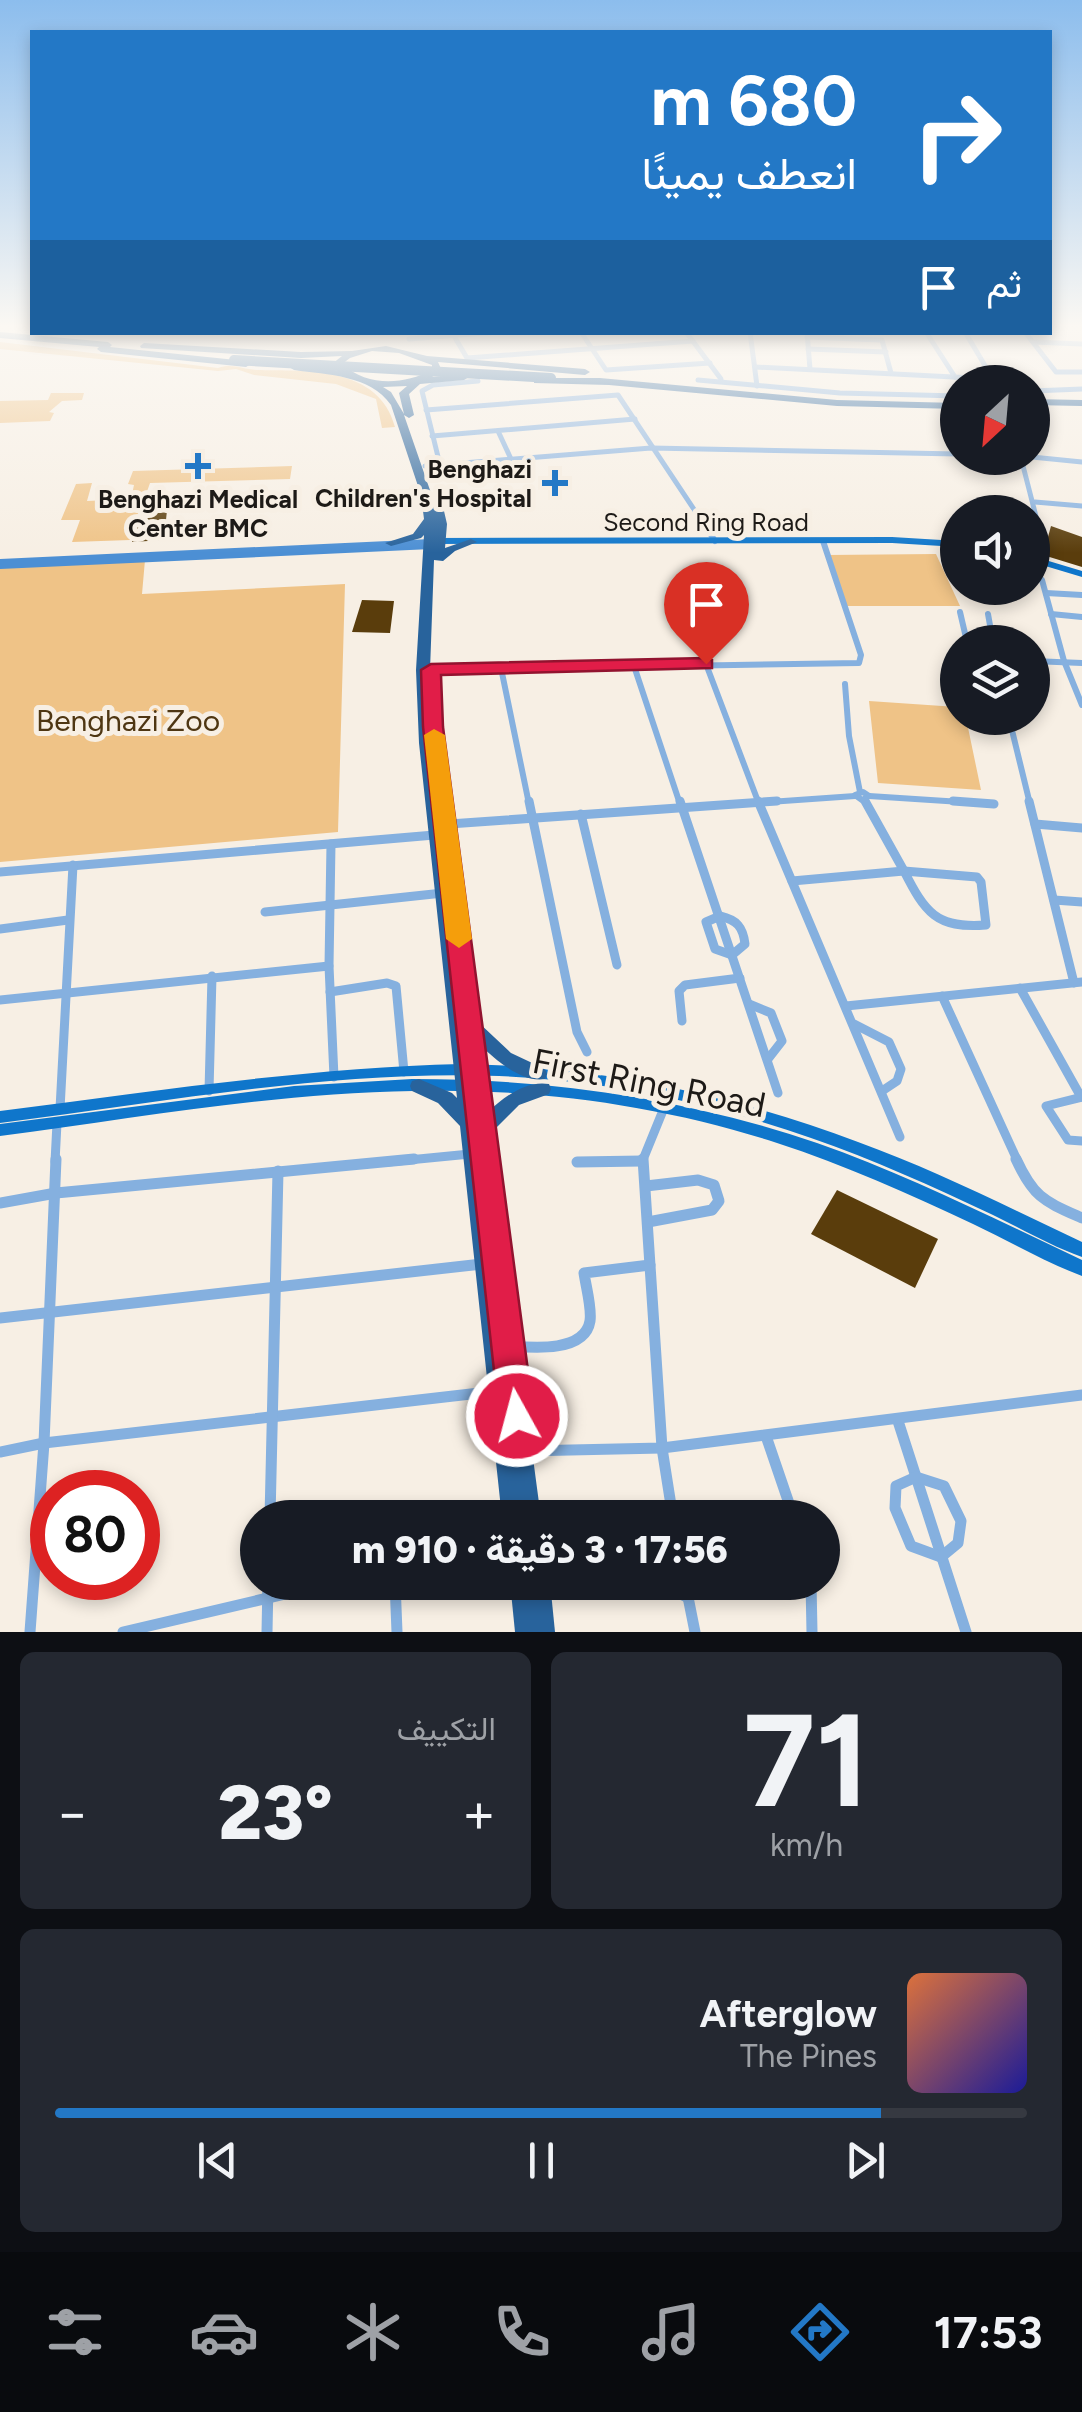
<!DOCTYPE html>
<html lang="ar">
<meta charset="utf-8">
<style>
body{margin:0;font-family:Figtree,Vazirmatn,sans-serif;background:#242831;color:#f1f3f6;direction:rtl;height:100vh;display:flex;flex-direction:column;font-size:38px;white-space:nowrap}
*{box-sizing:border-box;margin:0}
p{font-size:32px;color:#9ea1a6}
.icon{flex:none;width:55px;height:55px;fill:none;stroke:currentColor;stroke-width:2;stroke-linecap:round;stroke-linejoin:round}
.map{position:relative;height:1632px;overflow:hidden;direction:ltr}
.sheet{display:flex;flex-direction:column;gap:20px;padding:20px;background:#0d0f14;flex:1}
.sheet>*{flex:none}
.guide{position:absolute;left:30px;top:30px;width:1022px;height:305px;border-radius:0px;box-shadow:0 5px 15px #0003;direction:rtl;background:#2378c6;color:#fff;overflow:hidden}
.needle{width:65px;rotate:206deg}
.tools{position:absolute;left:940px;top:365px;display:grid;gap:20px}
.tools a{display:grid;place-items:center;width:110px;height:110px;border-radius:50%;background:#171b24;box-shadow:0 5px 15px #0003;font-size:50px}
.speed{position:absolute;left:30px;top:1470px;display:flex;gap:20px;font-size:50px;font-weight:700;text-align:center}
.speed>*{display:grid;place-content:center;width:130px;height:130px;border-radius:50%;background:#171b24;box-shadow:0 5px 15px #0003;line-height:1}
.speed .limit{border:15px solid #d22;background:#fff;color:#111}
.pin{position:absolute;display:grid;place-items:center;width:85px;height:85px;color:#fff;margin:-102px -42px;border-radius:50% 50% 50% 0;rotate:-45deg;box-shadow:0 0 10px #0007}
.pin .icon{rotate:45deg}
.me{position:absolute;width:110px;margin:-55px;rotate:353deg;stroke-linejoin:round;filter:drop-shadow(0 0 8px #0008)}
.turn{display:flex;align-items:center;gap:35px;height:210px;padding:0 30px;font-size:45px}
.turn .icon{width:130px;height:130px;stroke-width:2.5}
.turn b{display:block;font-size:70px;line-height:85px}
.then{display:flex;align-items:center;height:95px;padding:0 30px;background:#0003;gap:20px;font-size:38px}
.big{font-size:75px;font-weight:800;line-height:1.1}
.sheet .tile{flex:1;display:flex;flex-direction:column;justify-content:center;gap:15px;min-width:0;padding:0 35px;border-radius:15px;background:#242831}
.sheet .dial{align-items:center;gap:0}
.dial b{font-size:130px;line-height:1}
.song{display:flex;align-items:center;gap:30px}
.cover{width:120px;height:120px;border-radius:15px;background:linear-gradient(135deg,hsl(20 70% 55%),hsl(240 70% 35%))}
.played{height:10px;border-radius:5px;background:linear-gradient(90deg,#2378c6 85%,#363941 85%)}
.keys{display:flex;justify-content:space-around;direction:ltr}
.heat{display:flex;justify-content:space-between;align-items:center;font-size:55px;direction:ltr}
.sheet .tiles{flex:1;display:grid;gap:20px;grid-template-columns:1fr 1fr}
.tile:last-child{grid-column:span 2}
.trip{position:absolute;left:240px;top:1500px;width:600px;height:100px;border-radius:50px;background:#171b24;box-shadow:0 5px 15px #0003;font-weight:800;line-height:100px;text-align:center;direction:rtl}
.tab-bar{display:flex;height:160px;justify-content:space-around;align-items:center;background:#090b0e;color:#9ea1a6}
.tab-bar .icon{width:70px;height:70px}
.tab-bar .active{color:#2378c6}
.tab-bar b{font-size:45px;color:#f1f3f6}
.map>svg:first-child{display:block}
</style>
<div class="map">
<svg width="1082" height="1632" viewBox="0 0 1082 1632">
<rect width="100%" height="100%" fill="#f7efe4"/>
<!-- green -->
<g fill="#efc387">
<path d="M0 342 218 368C232 363 242 369 256 370 307 371 379 366 395 427L382 428 376 399 336 384 254 375 236 369 218 371 0 349Z"/>
<path d="M51 393H84L82 400 62 401 49 412 54 413 50 421 0 423V401L48 400Z"/>
<path d="M292 466 290 479 150 483 130 540 72 542 80 520H61L76 484 92 483 87 501 131 499 134 485 128 484 133 471Z"/>
<path d="M936 554 960 606H844L827 555Z"/>
<path d="M145 560 142 594 345 584 338 832 0 862V567Z"/>
<path d="M869 701 957 707 958 718H966L981 790 878 783Z"/>
</g>
<!-- building -->
<g fill="#5a3d0c">
<path d="M167 510 164 540 132 542 142 512Z"/>
<path d="M1051 526 1082 537V567L1043 555Z"/>
<path d="M362 600 394 601 390 633 352 632Z"/>
<path d="M837 1190 938 1239 915 1288 811 1234Z"/>
</g>
<g fill="none" stroke-linecap="round" stroke-linejoin="round">
<!-- street-far3 -->
<g stroke="#85b0df" stroke-width="5">
<path d="M1055 325H1082"/>
<path d="M581 332 606 370 710 363"/>
<path d="M686 332 721 379"/>
<path d="M750 332 757 386"/>
<path d="M807 332 810 369"/>
<path d="M926 332 955 377"/>
<path d="M965 332 993 379"/>
<path d="M1025 332 1056 372H1082"/>
<path d="M454 336 467 358 693 341"/>
<path d="M807 337 882 340 891 373"/>
<path d="M409 339 498 332"/>
<path d="M1033 342 1082 344"/>
<path d="M808 349 886 352"/>
<path d="M755 367 993 379"/>
<path d="M698 380 840 393 958 396"/>
<path d="M1032 391 1082 389"/>
<path d="M426 410 618 395 709 532"/>
<path d="M498 431 511 459"/>
<path d="M432 436 635 419"/>
<path d="M1032 457 1082 462"/>
<path d="M1021 458 1040 532"/>
<path d="M440 465 422 391 433 385 478 381"/>
<path d="M425 466 651 448 958 454"/>
<path d="M1035 502 1082 506"/>
</g>
<!-- street-far2 -->
<g stroke="#85b0df" stroke-width="6">
<path d="M708 530 715 541"/>
<path d="M1034 559 1042 539 1040 530"/>
<path d="M1042 580 1064 661 1082 705"/>
<path d="M1046 593 1082 595"/>
<path d="M960 612 967 642"/>
<path d="M988 614 993 642"/>
<path d="M1051 614 1082 617"/>
<path d="M1032 661 1082 663"/>
<path d="M706 664 759 804"/>
<path d="M634 666 680 804"/>
<path d="M501 668 529 804"/>
<path d="M431 670 859 663 861 655 823 541"/>
<path d="M845 684 849 736 860 792"/>
<path d="M1009 718 1030 804"/>
<path d="M863 792 869 796 862 800 855 795Z"/>
<path d="M869 796 992 804"/>
<path d="M864 800 866 804"/>
<path d="M741 804 855 796"/>
</g>
<!-- street-far1 -->
<g stroke="#85b0df" stroke-width="9">
<path d="M529 801 577 1032 587 1052"/>
<path d="M680 801 778 1093"/>
<path d="M758 801 900 1137"/>
<path d="M865 801 904 871"/>
<path d="M953 801 994 804"/>
<path d="M1029 801 1074 983"/>
<path d="M581 814 617 965"/>
<path d="M1035 824 1082 828"/>
<path d="M435 825 777 801"/>
<path d="M331 844 329 966 334 1077"/>
<path d="M904 871 977 877 981 882 986 925C936 929 925 912 904 871Z"/>
<path d="M0 872 446 834"/>
<path d="M792 881 904 871"/>
<path d="M1054 900 1082 902"/>
<path d="M265 912 443 893"/>
<path d="M720 916C737 920 743 927 745 944L732 955 715 949 706 922Z"/>
<path d="M0 929 68 920"/>
<path d="M1020 988 1081 1097"/>
<path d="M330 992 387 983 396 986 404 1072"/>
<path d="M942 996 1018 1162"/>
<path d="M0 1000 329 966"/>
<path d="M749 1004 771 1013 782 1041 768 1059"/>
<path d="M846 1006 1082 982"/>
<path d="M682 1021 679 991 685 985 740 978"/>
<path d="M854 1024 889 1042 901 1069 897 1081 882 1091"/>
<path d="M209 1091 212 976"/>
<path d="M1082 1097 1046 1106 1068 1140 1082 1141"/>
<path d="M60 1109 73 865"/>
<path d="M55 1162 57 1123"/>
<path d="M388 1162 470 1154"/>
<path d="M593 1162 642 1161"/>
<path d="M642 1162 664 1108"/>
</g>
<!-- street -->
<g stroke="#85b0df" stroke-width="11">
<path d="M643 1159 662 1448 673 1518"/>
<path d="M1016 1159C1034 1198 1044 1201 1082 1218"/>
<path d="M577 1162 642 1161"/>
<path d="M646 1186 698 1180 714 1185 719 1201 712 1210 648 1222"/>
<path d="M0 1203 56 1193 414 1159"/>
<path d="M0 1318 482 1264"/>
<path d="M512 1346C534 1348 585 1352 590 1321 592 1308 586 1287 584 1273L650 1265"/>
<path d="M898 1421 966 1632"/>
<path d="M766 1436 794 1518"/>
<path d="M525 1451 662 1448 1082 1395"/>
<path d="M0 1452 44 1443 497 1391"/>
<path d="M916 1477 944 1486 961 1521 958 1543 941 1557 911 1546 895 1508 896 1486Z"/>
<path d="M270 1518 278 1171"/>
<path d="M656 1518 670 1504 694 1518"/>
<path d="M395 1582 397 1632"/>
<path d="M655 1582 687 1597 701 1582"/>
<path d="M685 1582 695 1632"/>
<path d="M811 1582 812 1632"/>
<path d="M30 1632 44 1443 56 1159"/>
<path d="M123 1632 336 1582"/>
<path d="M267 1632 268 1582"/>
</g>
<!-- secondary -->
<path stroke="#4c8fd4" stroke-width="10" d="M0 564 431 544"/>
<!-- primary -->
<g fill="#0f76cb" fill-rule="evenodd">
<path d="M892 537 958 541V547L892 543 431 544 426 541 431 538Z"/>
<path d="M1032 556 1082 571V577L1032 562Z"/>
<path d="M461 1064C597 1066 731 1094 858 1142 935 1170 1008 1207 1082 1242V1257C1051 1246 1022 1229 993 1215 933 1187 873 1159 811 1138 711 1103 604 1080 499 1076 332 1070 165 1102 0 1123V1111C154 1091 306 1068 461 1064Z"/>
<path d="M412 1079C550 1079 685 1098 817 1143 908 1175 995 1219 1082 1260V1276C1045 1262 1009 1241 973 1224 909 1194 845 1165 777 1143 661 1105 535 1088 413 1091 274 1093 137 1118 0 1136V1124L294 1086Z"/>
</g>
<!-- highway -->
<g fill="#28639c" fill-rule="evenodd">
<path d="M0 332 108 342 112 345 110 347 246 361 251 364 246 367 101 352 97 349 99 347 0 338Z"/>
<path d="M144 343 301 352 352 351 386 346 427 356 585 369 590 372 585 375 438 362 442 371 432 377 464 374 469 377 464 380 420 384 409 394 414 415 409 418 404 415 432 496 436 495 441 498 447 524 445 548 471 539 477 542 455 551 443 561 434 560 430 670 433 743 459 956 468 957 470 961 478 1022 511 1053 545 1069 547 1074 545 1079C522 1083 496 1060 480 1045L488 1112C504 1097 526 1080 549 1084L551 1089 549 1094 519 1105 491 1133 492 1141 489 1146 482 1149 500 1299 510 1301 513 1308 541 1518H502L460 1126 438 1103 412 1091 410 1086 412 1081 419 1079 452 1093 457 1098 419 743 416 670 424 535 421 538 391 546 385 543 413 534 424 519 421 495 391 405C370 375 328 375 294 370L289 367 294 364 340 371 332 364 342 356 301 358 141 348 140 346ZM372 351 399 353 432 365V370C403 385 368 387 342 364L350 358ZM407 386 399 393 404 414 391 392 383 387Z"/>
<path d="M537 378H600L837 400 958 403V409L837 406 609 385 534 383V379Z"/>
<path d="M1032 399 1082 400V406L1032 405Z"/>
<path d="M510 1582H550L555 1632H515Z"/>
</g>
<!-- highway-bridge -->
<path stroke="#28639c" stroke-width="10" d="M234 360 551 378"/>
</g>
<!-- sky -->
<linearGradient id="sky" x2="0" y2="1"><stop stop-color="#8cbded"/><stop offset="0.59" stop-color="#fbf8f3"/><stop offset="1" stop-color="#fbf8f3" stop-opacity="0"/></linearGradient>
<rect width="1082" height="553" fill="url(#sky)"/>
<!-- route -->
<path fill="#e11d48" stroke="#92132f" stroke-width="2.5" d="M706 658 712 660V668L441 675 443 727 534 1416 529 1428 517 1432 504 1428 499 1416 423 727 421 670 431 664Z"/>
<!-- slow -->
<path fill="#f59e0b" d="M434 729 445 735 472 939 459 948 446 939 424 735Z"/>
<!-- markers -->
<g fill="#2378c6" stroke="#f7efe4" stroke-width="4">
<path d="M193 451h10v10h10v10h-10v10h-10v-10h-10v-10h10z"/>
<path d="M550 468h10v10h10v10h-10v10h-10v-10h-10v-10h10z"/>
</g>
<g text-anchor="middle" stroke-width="10" stroke-linejoin="round" paint-order="stroke">
<!-- far-poi labels -->
<g font-size="25" font-weight="bold" fill="#1d1a17" stroke="#f7efe4" text-anchor="end">
<text x="532" y="478">Benghazi<tspan x="532" dy="29">Children's Hospital</tspan></text>
<text x="198" y="508" text-anchor="middle">Benghazi Medical<tspan x="198" dy="29">Center BMC</tspan></text>
</g>
<!-- far-street labels -->
<g font-size="25" fill="#1d1a17" stroke="#f7efe4">
<text x="706" y="531">Second Ring Road</text>
</g>
<!-- park labels -->
<g font-size="30" fill="#4e3612" stroke="#f7efe4">
<text x="128" y="731">Benghazi Zoo</text>
</g>
<!-- near-street labels -->
<g font-size="35" fill="#1d1a17" stroke="#f7efe4">
<text transform="translate(649 1083) rotate(11)" y="12">First Ring Road</text>
</g>
</g>
</svg>
<div class="tools">
<a><svg class="needle" viewBox="-14 -14 28 28"><path d="M0-13l5 13h-10z" fill="#e53935"/><path d="M0 13l5-13h-10z" fill="#9ea1a6"/></svg></a>
<a><svg class="icon" aria-label="sound" viewBox="0 0 24 24"><path d="M4 9h4l5-4v14l-5-4H4zM17 9q2 3 0 6"/></svg></a>
<a><svg class="icon" aria-label="layers" viewBox="0 0 24 24"><path d="M12 4l9 5-9 5-9-5zM3 14l9 5 9-5"/></svg></a>
</div>
<div class="speed"><div class="limit">80</div></div>
<div class="pin" style="left:706px;top:664px;background:#d93025"><svg class="icon" aria-label="arrive" viewBox="0 0 24 24"><path d="M6 21V4h12l-3 4 3 4H6"/></svg></div>
<svg class="me" style="left:517px;top:1416px" viewBox="-20 -20 40 40"><circle r="17" fill="#e11d48" stroke="#fff" stroke-width="3"/><path d="M0-11L8 9 0 5-8 9z" fill="#fff"/></svg>
<div class="trip">17:56 · 3 دقيقة · 910 m</div>
<div class="guide">
<div class="turn"><svg class="icon" aria-label="right" viewBox="0 0 24 24"><path d="M7 20v-9h11M14 6l5 5-5 5"/></svg><div><b>680 m</b>انعطف يمينًا</div></div>
<div class="then">ثم<svg class="icon" aria-label="arrive" viewBox="0 0 24 24"><path d="M6 21V4h12l-3 4 3 4H6"/></svg></div>
</div>
</div>
<section class="sheet">
<div class="tiles">
<div class="tile dial"><b>71</b><p>km/h</p></div>
<div class="tile"><p>التكييف</p>
<div class="heat"><a>−</a><b class="big">23°</b><a>+</a></div>
</div>
<div class="tile">
<div class="song"><i class="cover"></i><div><b>Afterglow</b><p>The Pines</p></div></div>
<div class="played"></div>
<div class="keys"><svg class="icon" aria-label="previous" viewBox="0 0 24 24"><path d="M18 5L8 12l10 7zM5 5v14"/></svg><svg class="icon" aria-label="pause" viewBox="0 0 24 24"><path d="M8 5v14M16 5v14"/></svg><svg class="icon" aria-label="next" viewBox="0 0 24 24"><path d="M6 5l10 7-10 7zM19 5v14"/></svg></div>
</div>
</div>
</section>
<nav class="tab-bar">
<b>17:53</b>
<svg class="icon active" aria-label="directions" viewBox="0 0 24 24"><path d="M12 3l9 9-9 9-9-9zM9 14v-3h6M13 9l2 2-2 2"/></svg>
<svg class="icon" aria-label="music" viewBox="0 0 24 24"><path d="M9 18V5l10-2v13"/><circle cx="6" cy="18" r="3"/><circle cx="16" cy="16" r="3"/></svg>
<svg class="icon" aria-label="phone" viewBox="0 0 24 24"><path d="M5 4h4l2 5-3 2q2 4 5 5l2-3 5 2v4C11 20 4 13 5 4z"/></svg>
<svg class="icon" aria-label="climate" viewBox="0 0 24 24"><path d="M12 3v18M4 7l16 10M4 17L20 7"/></svg>
<svg class="icon" aria-label="car" viewBox="0 0 24 24"><path d="M5 17H2v-5l4-1 3-4h7l3 4 3 1v5h-3M9 17h6M6 11h13"/><circle cx="7" cy="17" r="2"/><circle cx="17" cy="17" r="2"/></svg>
<svg class="icon" aria-label="filters" viewBox="0 0 24 24"><path d="M4 7h16M4 17h16"/><circle cx="9" cy="7" r="2"/><circle cx="15" cy="17" r="2"/></svg>
</nav>
